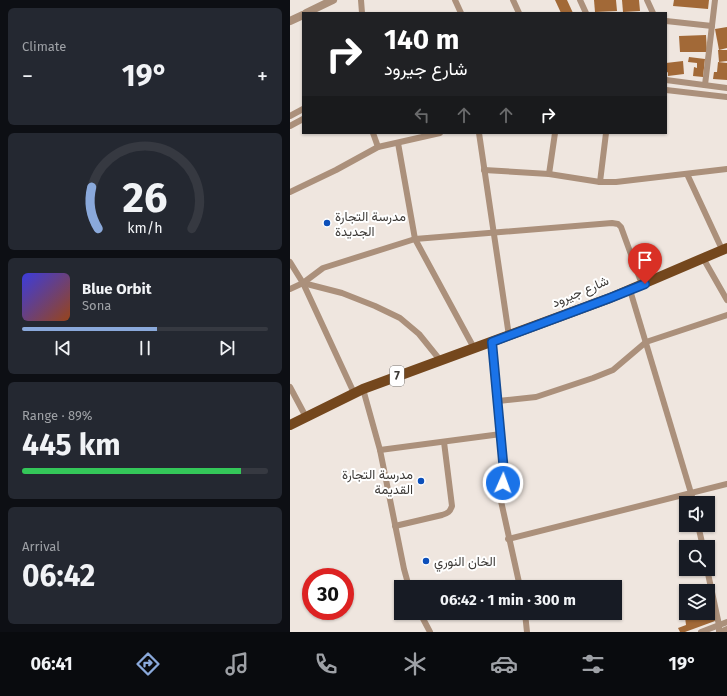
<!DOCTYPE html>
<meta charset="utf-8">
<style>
body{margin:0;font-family:"Fira Sans",Vazirmatn,sans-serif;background:#242831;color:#f1f3f6;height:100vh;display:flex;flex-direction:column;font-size:15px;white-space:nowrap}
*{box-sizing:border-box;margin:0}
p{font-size:13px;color:#9ea1a6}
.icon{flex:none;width:22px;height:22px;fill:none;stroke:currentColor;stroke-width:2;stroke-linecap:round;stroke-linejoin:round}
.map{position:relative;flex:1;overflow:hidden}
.sheet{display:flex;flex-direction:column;gap:8px;padding:8px;background:#0d0f14;width:290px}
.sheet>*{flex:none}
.top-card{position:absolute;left:12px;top:12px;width:365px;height:122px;border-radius:0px;box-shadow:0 1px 3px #0004;background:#202124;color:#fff;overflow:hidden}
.fabs{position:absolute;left:389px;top:496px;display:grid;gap:8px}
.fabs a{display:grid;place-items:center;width:36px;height:36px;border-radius:0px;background:#171b24;box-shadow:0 1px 3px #0004;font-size:20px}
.speed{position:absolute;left:12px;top:568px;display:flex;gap:8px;font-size:20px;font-weight:700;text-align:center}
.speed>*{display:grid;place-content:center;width:52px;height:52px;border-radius:50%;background:#171b24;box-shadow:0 1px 3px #0004;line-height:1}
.speed .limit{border:6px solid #d22;background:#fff;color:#111}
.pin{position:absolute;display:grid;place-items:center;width:34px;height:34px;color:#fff;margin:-41px -17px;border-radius:50% 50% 50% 0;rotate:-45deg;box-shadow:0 0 4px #0007}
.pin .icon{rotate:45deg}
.me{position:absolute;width:44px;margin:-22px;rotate:2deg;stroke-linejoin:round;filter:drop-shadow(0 0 3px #0008)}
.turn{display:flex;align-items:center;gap:14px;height:84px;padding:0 16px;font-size:18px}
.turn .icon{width:52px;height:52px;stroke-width:2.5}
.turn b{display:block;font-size:28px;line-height:34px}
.lanes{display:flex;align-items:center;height:38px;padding:0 16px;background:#0003;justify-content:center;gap:20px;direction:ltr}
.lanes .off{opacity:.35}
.big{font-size:30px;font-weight:700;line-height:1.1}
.sheet .widget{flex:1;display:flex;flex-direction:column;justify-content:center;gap:6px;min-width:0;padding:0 14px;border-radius:6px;background:#242831}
.sheet .dial{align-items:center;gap:0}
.dial svg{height:104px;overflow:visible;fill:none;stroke:#363941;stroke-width:7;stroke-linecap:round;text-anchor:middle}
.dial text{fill:#f1f3f6;stroke:none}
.song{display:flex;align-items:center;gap:12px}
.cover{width:48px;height:48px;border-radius:6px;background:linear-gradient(135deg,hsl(240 70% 55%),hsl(20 70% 35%))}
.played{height:4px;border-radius:2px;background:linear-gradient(90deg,#8aa9db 55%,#363941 55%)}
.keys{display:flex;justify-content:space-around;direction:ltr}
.heat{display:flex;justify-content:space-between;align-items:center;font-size:22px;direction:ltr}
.charge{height:6px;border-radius:3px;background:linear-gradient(90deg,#34c759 89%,#363941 0)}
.trip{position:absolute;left:104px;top:580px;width:228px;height:40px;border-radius:0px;background:#171b24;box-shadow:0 1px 3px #0004;font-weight:700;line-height:40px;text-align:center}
.tab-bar{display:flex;height:64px;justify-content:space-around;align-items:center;background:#090b0e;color:#9ea1a6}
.tab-bar .icon{width:28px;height:28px}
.tab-bar .on{color:#8aa9db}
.tab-bar b{font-size:18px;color:#f1f3f6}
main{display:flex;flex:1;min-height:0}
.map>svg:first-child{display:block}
</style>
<main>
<section class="sheet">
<div class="widget"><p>Climate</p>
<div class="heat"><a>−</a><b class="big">19°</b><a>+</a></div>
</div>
<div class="widget dial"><svg viewBox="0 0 100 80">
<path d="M14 69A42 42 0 1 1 86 69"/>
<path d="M14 69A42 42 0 0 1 9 37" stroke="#8aa9db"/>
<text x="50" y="56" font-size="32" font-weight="700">26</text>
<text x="50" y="72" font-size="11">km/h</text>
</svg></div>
<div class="widget">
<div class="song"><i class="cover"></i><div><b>Blue Orbit</b><p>Sona</p></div></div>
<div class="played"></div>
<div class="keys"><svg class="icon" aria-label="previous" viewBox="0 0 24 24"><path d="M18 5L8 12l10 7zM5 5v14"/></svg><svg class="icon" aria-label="pause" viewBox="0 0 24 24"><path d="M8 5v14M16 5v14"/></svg><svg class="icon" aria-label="next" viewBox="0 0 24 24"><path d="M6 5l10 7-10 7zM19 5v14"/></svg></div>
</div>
<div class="widget"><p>Range · 89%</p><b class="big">445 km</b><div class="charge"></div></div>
<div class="widget"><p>Arrival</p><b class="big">06:42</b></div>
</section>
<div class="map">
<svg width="437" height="632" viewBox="0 0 437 632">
<rect width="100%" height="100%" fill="#efe6df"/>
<!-- building -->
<g fill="#a26937">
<path d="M265 0H277L283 13H271Z"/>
<path d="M304 0H326L327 11 305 12Z"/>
<path d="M332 0H349L350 11 333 12Z"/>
<path d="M384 0H419L418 9 383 6Z"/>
<path d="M437 27V48L429 50 425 29Z"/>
<path d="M416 35 417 52H390L389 36Z"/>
<path d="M428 50H437V61L429 62Z"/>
<path d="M399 57 415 59 413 77 403 76 404 67 407 68V63L398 62Z"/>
<path d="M393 61 394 74 378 76V72L376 73V63Z"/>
<path d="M428 62 437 63V80L423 79 424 72H427Z"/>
<path d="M394 609H396V613H418V609L422 610 425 621 395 632H390L388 628 396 625Z"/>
</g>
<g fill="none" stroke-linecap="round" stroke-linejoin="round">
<!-- minor -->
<g stroke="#ab907b" stroke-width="6">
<path d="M71 0 72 13"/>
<path d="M165 0 171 13"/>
<path d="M223 0 229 13"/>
<path d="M290 0 296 13"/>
<path d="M357 0 363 13"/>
<path d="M376 21 422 26"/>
<path d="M376 80 437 88"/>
<path d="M415 85 425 0"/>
<path d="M376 90 437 97"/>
<path d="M0 116 13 109"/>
<path d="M0 126 13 119"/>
<path d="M83 133 88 147"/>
<path d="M189 133 219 336"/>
<path d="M108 143 125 239 184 348"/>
<path d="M194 170 259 174 310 182H326L437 169"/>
<path d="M259 174 265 133"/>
<path d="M397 174 430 245"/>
<path d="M310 182 316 133"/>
<path d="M0 192 46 170 88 147 150 133"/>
<path d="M413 258 437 300"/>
<path d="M0 262 13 283 64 393"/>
<path d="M13 283 52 293 85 306 110 318 129 334 150 360"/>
<path d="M0 289 13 283 33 268 125 239 322 223 328 224 331 227 350 279"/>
<path d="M340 290 404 503"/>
<path d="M202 342 214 472 213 483 209 492 230 587"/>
<path d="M0 387 16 417"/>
<path d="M73 389 90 450 114 569 119 587"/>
<path d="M208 401 246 397 303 378 323 370 356 342 437 315"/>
<path d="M90 450 211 434"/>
<path d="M408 525 413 547"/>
<path d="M105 526 152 515C158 513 160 512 162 506L154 442"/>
<path d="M218 539 437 484"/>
<path d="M417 569 429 625V632"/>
<path d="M130 613 140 632"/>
<path d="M235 613 237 632"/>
<path d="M411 632 437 622"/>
<path d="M430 632 437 629"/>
</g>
<!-- tertiary -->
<g stroke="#ab907b" stroke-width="8">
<path d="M16 13 43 0"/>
<path d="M0 21 13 15"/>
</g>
<!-- primary -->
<path stroke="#74471d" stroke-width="10" d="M0 425 73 389 320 298 437 248"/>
</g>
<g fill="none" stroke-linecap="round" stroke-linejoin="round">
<defs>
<path id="route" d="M213 483 214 472 202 342 320 298 355 284"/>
</defs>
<!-- route casing -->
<use href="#route" stroke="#114b97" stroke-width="10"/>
<!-- route -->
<use href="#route" stroke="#1a73e8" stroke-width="7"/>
</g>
<!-- markers -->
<g fill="#0c4fba" stroke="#fff" stroke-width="1.5">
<circle cx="37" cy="223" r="4"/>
<circle cx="131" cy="481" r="4"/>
<circle cx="136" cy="561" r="4"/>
</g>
<g text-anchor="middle" stroke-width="4" stroke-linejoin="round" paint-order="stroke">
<!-- shield labels -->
<rect fill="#fff" stroke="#777573" stroke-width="1" x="100" y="366" width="14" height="20" rx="3"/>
<g font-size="12" font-weight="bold" fill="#3d3a37">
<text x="107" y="380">7</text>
</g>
<!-- poi labels -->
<g font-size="13" fill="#3d3a37" stroke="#fff" text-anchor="start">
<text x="45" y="221">مدرسة التجارة<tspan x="45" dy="15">الجديدة</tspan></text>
<text x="123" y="479" text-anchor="end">مدرسة التجارة<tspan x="123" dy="15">القديمة</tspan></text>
<text x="144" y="566">الخان النوري</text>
</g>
<!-- street labels -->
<g font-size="13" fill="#3d3a37" stroke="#fff">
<text transform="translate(290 291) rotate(-23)" y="5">شارع جيرود</text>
</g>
</g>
</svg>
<div class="fabs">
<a><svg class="icon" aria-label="sound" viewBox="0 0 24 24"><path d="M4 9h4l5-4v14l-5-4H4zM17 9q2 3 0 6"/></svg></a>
<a><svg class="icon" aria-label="search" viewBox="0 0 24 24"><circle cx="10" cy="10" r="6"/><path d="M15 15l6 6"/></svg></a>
<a><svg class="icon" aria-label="layers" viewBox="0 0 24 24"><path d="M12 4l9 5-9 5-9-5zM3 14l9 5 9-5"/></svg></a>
</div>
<div class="speed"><div class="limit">30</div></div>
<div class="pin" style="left:355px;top:284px;background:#d93025"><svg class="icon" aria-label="arrive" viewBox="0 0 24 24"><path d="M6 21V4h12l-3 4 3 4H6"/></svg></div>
<svg class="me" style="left:213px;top:483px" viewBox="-20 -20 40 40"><circle r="17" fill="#1a73e8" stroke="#fff" stroke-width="3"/><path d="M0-11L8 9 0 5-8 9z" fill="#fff"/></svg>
<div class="trip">06:42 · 1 min · 300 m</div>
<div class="top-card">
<div class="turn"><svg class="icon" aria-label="right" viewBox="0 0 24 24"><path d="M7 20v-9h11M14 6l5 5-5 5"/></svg><div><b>140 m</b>شارع جيرود</div></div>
<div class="lanes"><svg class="icon off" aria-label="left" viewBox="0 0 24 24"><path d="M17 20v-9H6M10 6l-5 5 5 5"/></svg><svg class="icon off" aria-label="ahead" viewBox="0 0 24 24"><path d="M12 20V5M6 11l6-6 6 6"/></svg><svg class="icon off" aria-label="ahead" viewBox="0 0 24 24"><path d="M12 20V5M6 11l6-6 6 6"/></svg><svg class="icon" aria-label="right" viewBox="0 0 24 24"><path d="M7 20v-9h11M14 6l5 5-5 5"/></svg></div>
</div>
</div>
</main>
<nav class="tab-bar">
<b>06:41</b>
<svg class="icon on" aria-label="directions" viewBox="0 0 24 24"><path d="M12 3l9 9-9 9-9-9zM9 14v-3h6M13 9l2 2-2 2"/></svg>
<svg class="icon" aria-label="music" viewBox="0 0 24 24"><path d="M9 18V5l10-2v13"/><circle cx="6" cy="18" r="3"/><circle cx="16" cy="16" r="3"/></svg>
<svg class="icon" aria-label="phone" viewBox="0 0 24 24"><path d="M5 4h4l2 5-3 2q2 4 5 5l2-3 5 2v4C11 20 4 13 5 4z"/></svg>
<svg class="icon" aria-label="climate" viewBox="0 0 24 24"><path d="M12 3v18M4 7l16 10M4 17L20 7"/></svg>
<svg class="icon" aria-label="car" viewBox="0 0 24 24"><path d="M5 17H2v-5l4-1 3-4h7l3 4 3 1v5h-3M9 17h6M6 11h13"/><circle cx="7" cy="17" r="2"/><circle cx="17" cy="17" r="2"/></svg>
<svg class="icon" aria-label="filters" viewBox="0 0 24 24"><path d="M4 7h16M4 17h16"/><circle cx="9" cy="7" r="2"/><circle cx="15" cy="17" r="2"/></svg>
<b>19°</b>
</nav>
